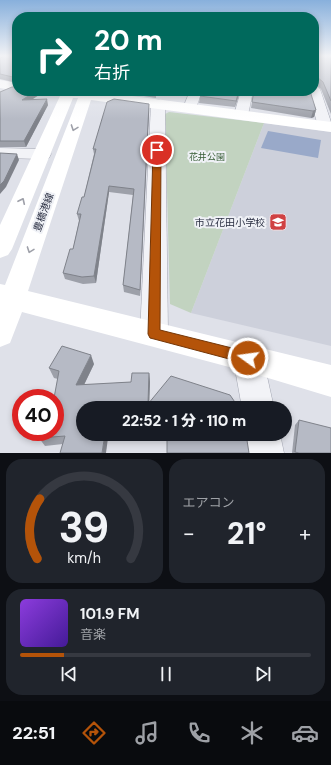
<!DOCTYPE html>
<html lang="ja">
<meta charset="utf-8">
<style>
body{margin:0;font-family:"DM Sans","Noto Sans JP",sans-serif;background:#20242c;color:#f1f3f6;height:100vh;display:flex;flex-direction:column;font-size:15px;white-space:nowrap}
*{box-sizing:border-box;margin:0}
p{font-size:13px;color:#9ea1a6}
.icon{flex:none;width:22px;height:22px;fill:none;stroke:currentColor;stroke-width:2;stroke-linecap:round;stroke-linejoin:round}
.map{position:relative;height:453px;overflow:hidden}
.panel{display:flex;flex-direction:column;gap:6px;padding:6px;background:#0d0f14;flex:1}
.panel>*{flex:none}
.top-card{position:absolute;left:12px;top:12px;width:307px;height:84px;border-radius:16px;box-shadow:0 2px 6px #0003;background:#00695c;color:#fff;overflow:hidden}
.speed{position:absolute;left:12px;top:389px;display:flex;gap:8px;font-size:20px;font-weight:700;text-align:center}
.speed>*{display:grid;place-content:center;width:52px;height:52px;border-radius:50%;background:#171b24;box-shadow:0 2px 6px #0003;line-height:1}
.speed .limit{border:6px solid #d22;background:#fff;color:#111}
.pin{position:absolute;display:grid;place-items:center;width:34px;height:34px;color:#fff;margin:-17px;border:2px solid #fff;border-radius:50%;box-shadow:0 1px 4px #0007}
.me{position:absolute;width:44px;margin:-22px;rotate:284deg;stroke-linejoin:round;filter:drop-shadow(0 0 3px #0008)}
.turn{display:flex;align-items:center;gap:14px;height:84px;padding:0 16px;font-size:18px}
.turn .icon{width:52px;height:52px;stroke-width:2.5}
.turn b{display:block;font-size:28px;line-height:34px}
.big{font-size:30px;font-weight:800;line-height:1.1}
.panel .tile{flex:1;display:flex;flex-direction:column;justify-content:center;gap:6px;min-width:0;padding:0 14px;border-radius:16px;background:#20242c}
.panel .dial{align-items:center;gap:0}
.dial svg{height:104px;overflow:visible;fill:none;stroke:#363941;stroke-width:7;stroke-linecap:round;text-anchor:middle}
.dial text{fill:#f1f3f6;stroke:none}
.song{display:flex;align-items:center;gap:12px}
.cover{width:48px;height:48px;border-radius:6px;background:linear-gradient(135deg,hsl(270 70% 55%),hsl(260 70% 35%))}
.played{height:4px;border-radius:2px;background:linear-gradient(90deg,#b45309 15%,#363941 15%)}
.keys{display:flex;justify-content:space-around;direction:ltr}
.heat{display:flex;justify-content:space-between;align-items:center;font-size:22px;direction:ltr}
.panel .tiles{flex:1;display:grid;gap:6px;grid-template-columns:1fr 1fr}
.tile:last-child{grid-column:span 2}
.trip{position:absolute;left:76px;top:401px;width:216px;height:40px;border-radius:20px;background:#171b24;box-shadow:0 2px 6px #0003;font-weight:800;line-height:40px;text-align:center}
.menu{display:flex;height:64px;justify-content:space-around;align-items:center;background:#090b0e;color:#9ea1a6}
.menu .icon{width:28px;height:28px}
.menu .active{color:#b45309}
.menu b{font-size:18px;color:#f1f3f6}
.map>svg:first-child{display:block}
</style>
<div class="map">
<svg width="331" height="453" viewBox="0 0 331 453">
<rect width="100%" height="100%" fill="#dfe1e9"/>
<!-- built -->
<path fill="#cdd0db" d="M264 123 331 132V346L191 313Z"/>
<!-- green -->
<path fill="#c2d3c0" d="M169 112 264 123 191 313 170 304 165 114Z"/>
<!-- water -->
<path fill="#99a9c9" d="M268 131 321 140 318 158 261 148Z"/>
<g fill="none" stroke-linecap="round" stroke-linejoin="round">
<defs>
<g id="street">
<path d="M314 85 320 89 331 122 330 129H320L318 126 308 91H314Z"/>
<path d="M190 91H202L195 111H185L183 108Z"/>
<path d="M241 91H253L248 115 246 118H236L234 115Z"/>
<path d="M158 100 163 101 165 104 168 334 164 343 154 346 144 343 140 334 151 104 153 101Z"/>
<path d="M0 148 43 149 49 150 51 154 49 158 43 159 0 158Z"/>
<path d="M248 344 258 348 263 358 274 408H242L233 358 238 348Z"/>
<path d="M246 434H280L284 453H248Z"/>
</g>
</defs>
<!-- street casing -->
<use href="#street" stroke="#a4a7b3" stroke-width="1"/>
<!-- street -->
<use href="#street" fill="#f2f3f7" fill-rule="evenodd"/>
<!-- secondary -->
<g fill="#fff" fill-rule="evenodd">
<path d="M0 80 17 83V91L0 88Z"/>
<path d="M45 91H94L331 122V132L91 100 28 291 331 365V397L248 372 22 312 10 343 0 347V284L5 285 78 98H73L12 249 8 255 0 258V225L60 96 47 94Z"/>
</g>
</g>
<!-- wall -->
<g fill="#9da0a9">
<path d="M17 56V91H45L32 99 48 105 26 147H0V92L17 87V83L0 79V58Z"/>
<path d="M314 56H331V114L321 89 315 84H314Z"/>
<path d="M138 91H156V98L138 95Z"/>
<path d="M201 91H240L235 107 199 103 200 96Z"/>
<path d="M254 91 316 110 314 117 311 118 251 108Z"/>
<path d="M149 104 140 296 124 292 123 285 133 195 109 192 96 283 83 284 65 279 63 273 73 249 79 221 77 214 84 197 94 154 93 149Z"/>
<path d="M94 364 84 385 131 382 149 373 150 382 149 403 239 408H83V434H246L167 435 108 438 63 444 45 446 39 438 55 432 58 379 54 378 49 368Z"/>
<path d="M299 420 331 453H292L295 425Z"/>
</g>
<!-- shaded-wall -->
<g fill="#7f828a">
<path d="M317 77 315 84H314L315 78Z"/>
<path d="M36 91H45L24 105 22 100Z"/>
<path d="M239 91H240L235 107 236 101Z"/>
<path d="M47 99 48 105 26 147 24 141Z"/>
<path d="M149 104V109L140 296V290Z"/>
<path d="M316 110 314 117 311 118 313 111Z"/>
<path d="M17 154 19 160 6 187 0 194V185Z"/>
<path d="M109 186V192L96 283 94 276Z"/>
<path d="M91 355 94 364 79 395 76 385Z"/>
<path d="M149 373 150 382 149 408 148 404Z"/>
<path d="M105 434H107L108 438 106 453H102Z"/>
</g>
<!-- building -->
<g fill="#b6bac5" stroke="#7f828a">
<path d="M5 56H17V78L0 74V58Z"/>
<path d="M314 56H331V101L323 82 317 77 315 78 314 83Z"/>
<path d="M17 80V91H36L22 100 47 99 24 141H0V92L12 87H17Z"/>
<path d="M201 91H239L236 101 200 96Z"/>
<path d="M254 91H310L316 110 313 111 252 102Z"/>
<path d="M114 99 149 104 140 290 123 285 134 189 109 186 94 276 82 277 63 273 70 249H73L81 214H77L82 197H84L96 149H93L107 102Z"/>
<path d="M0 153 17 154 4 181 0 185Z"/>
<path d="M62 346 91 355 76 385 131 382 132 373H149L148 404 171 376 230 395 239 408H83V434H105L102 453H60L65 436 39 438 40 432H55V398H54L59 371 49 368Z"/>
<path d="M299 420 331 428V453H299L295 452Z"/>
<path d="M167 434H246L249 453H167Z"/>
</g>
<!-- one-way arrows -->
<defs><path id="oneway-chevron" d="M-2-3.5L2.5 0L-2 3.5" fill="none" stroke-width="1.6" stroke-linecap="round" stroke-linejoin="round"/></defs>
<g stroke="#9ea0a9">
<use href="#oneway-chevron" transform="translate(74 128) rotate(110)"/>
<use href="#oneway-chevron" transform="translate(22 201) rotate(-65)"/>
<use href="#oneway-chevron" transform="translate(30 250) rotate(110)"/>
</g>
<!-- sky -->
<linearGradient id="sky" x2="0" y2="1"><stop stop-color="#88b0dc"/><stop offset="0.47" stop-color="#f1f2f5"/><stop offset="1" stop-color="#f1f2f5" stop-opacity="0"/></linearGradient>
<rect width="331" height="119" fill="url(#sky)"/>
<!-- route -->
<path fill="#b45309" stroke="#753606" d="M157 148 161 150 160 330 248 352 253 354 255 358 253 363 248 364 154 339 150 338 148 334 153 150Z"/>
<!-- icons -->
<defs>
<symbol id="school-square" viewBox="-11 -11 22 22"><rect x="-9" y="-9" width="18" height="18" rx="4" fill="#d04142" stroke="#eff1f6"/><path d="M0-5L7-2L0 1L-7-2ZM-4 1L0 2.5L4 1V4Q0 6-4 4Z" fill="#fff"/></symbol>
</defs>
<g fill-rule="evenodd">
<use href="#school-square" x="268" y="212" width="20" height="20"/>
</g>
<g text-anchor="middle" stroke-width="4" stroke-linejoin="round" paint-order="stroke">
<!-- far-park labels -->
<g font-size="9" fill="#365c35" stroke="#eff1f6">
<text x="207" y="160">花井公園</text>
</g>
<!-- street labels -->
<g font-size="10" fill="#282d40" stroke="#eff1f6">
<text transform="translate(43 212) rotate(-70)" y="4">豊橋港線</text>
</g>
<!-- poi labels -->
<g font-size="10" fill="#282d40" stroke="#eff1f6" text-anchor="end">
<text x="265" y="226">市立花田小学校</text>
</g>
</g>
</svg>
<div class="speed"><div class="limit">40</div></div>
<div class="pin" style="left:157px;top:150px;background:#d93025"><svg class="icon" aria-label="arrive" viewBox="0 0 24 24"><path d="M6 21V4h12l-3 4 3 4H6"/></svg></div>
<svg class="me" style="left:248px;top:358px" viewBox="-20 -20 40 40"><circle r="17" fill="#b45309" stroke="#fff" stroke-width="3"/><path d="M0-11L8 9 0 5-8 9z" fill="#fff"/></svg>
<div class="trip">22:52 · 1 分 · 110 m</div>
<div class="top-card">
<div class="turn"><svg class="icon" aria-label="right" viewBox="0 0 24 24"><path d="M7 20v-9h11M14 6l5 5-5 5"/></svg><div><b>20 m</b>右折</div></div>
</div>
</div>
<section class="panel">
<div class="tiles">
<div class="tile dial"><svg viewBox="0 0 100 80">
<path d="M14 69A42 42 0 1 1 86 69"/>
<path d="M14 69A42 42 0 0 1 16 23" stroke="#b45309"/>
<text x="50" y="56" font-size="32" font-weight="700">39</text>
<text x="50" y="72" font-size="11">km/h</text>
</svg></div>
<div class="tile"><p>エアコン</p>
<div class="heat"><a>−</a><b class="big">21°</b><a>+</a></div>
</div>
<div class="tile">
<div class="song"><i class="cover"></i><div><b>101.9 FM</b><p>音楽</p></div></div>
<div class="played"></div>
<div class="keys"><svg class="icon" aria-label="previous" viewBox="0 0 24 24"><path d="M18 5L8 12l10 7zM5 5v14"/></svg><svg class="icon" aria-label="pause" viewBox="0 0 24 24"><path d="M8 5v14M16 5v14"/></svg><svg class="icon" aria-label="next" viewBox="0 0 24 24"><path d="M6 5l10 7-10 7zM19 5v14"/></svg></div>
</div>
</div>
</section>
<nav class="menu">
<b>22:51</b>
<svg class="icon active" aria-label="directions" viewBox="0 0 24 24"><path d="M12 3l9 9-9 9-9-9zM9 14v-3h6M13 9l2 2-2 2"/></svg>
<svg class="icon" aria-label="music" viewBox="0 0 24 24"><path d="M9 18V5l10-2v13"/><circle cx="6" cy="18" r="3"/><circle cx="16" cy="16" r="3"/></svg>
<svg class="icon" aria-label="phone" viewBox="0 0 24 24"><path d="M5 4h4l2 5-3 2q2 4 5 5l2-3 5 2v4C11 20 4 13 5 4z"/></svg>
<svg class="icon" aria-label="climate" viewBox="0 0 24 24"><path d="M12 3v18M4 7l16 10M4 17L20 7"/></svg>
<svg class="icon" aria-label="car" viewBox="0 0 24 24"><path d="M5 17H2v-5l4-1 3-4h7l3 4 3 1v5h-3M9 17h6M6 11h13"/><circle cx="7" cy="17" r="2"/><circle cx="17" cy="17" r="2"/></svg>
</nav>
